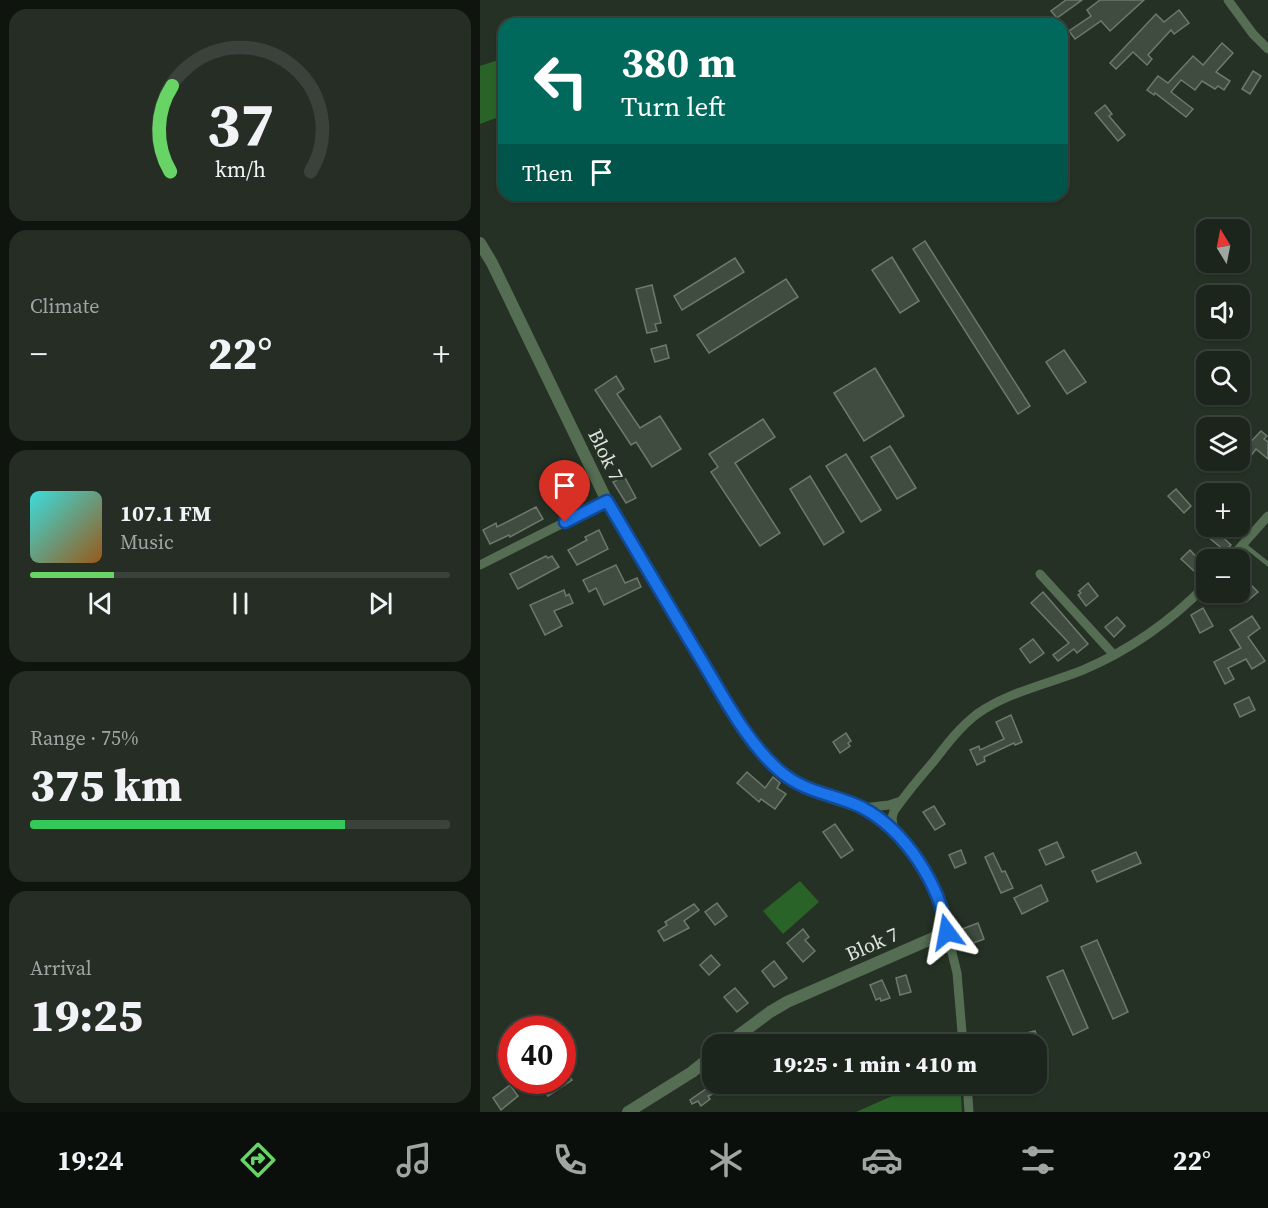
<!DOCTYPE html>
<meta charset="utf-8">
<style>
body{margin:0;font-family:"Source Serif 4",serif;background:#252d25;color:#f1f3f6;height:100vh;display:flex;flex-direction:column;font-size:22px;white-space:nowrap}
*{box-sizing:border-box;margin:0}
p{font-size:20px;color:#a0a5a3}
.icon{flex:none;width:33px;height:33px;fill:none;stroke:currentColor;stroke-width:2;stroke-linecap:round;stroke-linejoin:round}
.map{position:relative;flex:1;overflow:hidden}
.drawer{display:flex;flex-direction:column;gap:9px;padding:9px;background:#0f140f;width:480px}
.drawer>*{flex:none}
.guide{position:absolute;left:18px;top:18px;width:570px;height:183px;border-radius:18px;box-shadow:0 2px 4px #0004,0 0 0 2px #3a423b;background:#00695c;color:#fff;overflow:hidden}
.needle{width:39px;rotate:350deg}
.fabs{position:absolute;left:716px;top:219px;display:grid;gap:12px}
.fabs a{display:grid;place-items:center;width:54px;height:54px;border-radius:12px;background:#1c251c;box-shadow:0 2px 4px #0004,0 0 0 2px #3a423b;font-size:30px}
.speed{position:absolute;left:18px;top:1016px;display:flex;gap:12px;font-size:30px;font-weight:700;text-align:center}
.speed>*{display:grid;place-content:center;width:78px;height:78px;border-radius:50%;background:#1c251c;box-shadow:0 2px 4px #0004,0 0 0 2px #3a423b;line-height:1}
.speed .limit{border:9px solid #d22;background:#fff;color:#111}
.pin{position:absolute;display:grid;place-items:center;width:51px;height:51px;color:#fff;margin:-62px -26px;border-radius:50% 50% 50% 0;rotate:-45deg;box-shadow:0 0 6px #0007}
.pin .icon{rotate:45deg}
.me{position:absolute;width:66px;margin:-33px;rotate:347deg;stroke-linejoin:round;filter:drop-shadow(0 0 4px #0008)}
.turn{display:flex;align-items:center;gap:21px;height:126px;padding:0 24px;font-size:27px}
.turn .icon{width:78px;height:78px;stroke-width:2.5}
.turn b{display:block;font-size:42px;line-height:51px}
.then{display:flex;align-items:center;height:57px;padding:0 24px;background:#0003;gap:12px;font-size:22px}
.big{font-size:45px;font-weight:800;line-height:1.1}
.drawer .card{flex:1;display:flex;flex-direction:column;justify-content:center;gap:9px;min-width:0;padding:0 21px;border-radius:18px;background:#252d25}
.drawer .dial{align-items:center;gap:0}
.dial svg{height:156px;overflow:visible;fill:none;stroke:#3a423b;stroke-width:7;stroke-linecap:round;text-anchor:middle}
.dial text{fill:#f1f3f6;stroke:none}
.song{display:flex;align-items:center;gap:18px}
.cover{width:72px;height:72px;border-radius:9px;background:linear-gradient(135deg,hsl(180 70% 55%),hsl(30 70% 35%))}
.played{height:6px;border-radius:3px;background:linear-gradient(90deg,#67d465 20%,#3a423b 20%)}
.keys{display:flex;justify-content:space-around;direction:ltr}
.heat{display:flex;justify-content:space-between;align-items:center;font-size:33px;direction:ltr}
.charge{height:9px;border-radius:4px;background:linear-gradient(90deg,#34c759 75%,#3a423b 0)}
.trip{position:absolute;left:222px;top:1034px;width:345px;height:60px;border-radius:18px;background:#1c251c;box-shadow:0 2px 4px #0004,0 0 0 2px #3a423b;font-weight:800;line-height:60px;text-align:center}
.tabs{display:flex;height:96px;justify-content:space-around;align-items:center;background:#0b0f0b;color:#a0a5a3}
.tabs .icon{width:42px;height:42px}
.tabs .active{color:#67d465}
.tabs b{font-size:27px;color:#f1f3f6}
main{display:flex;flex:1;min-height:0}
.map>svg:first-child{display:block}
</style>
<main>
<section class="drawer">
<div class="card dial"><svg viewBox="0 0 100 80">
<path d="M14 69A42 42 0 1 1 86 69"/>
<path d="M14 69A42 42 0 0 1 15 25" stroke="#67d465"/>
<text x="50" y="56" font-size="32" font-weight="700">37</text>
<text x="50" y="72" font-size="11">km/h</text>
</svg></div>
<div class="card"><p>Climate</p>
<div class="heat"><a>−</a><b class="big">22°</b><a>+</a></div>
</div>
<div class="card">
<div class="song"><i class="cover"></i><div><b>107.1 FM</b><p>Music</p></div></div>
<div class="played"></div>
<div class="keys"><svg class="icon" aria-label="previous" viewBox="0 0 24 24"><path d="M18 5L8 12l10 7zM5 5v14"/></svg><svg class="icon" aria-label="pause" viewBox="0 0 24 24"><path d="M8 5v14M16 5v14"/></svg><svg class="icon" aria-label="next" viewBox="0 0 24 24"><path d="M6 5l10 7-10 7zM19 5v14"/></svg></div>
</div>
<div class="card"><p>Range · 75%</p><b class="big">375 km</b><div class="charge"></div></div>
<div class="card"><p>Arrival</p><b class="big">19:25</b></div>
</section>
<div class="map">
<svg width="788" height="1112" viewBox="0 0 788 1112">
<rect width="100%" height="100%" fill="#263125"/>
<!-- green -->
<g fill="#296328">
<path d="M24 58V115L0 124V66Z"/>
<path d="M320 881 339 902 303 934 283 911Z"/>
<path d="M410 1083H480L482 1112H376L412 1096Z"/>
</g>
<!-- building -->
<g fill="#404c3f" stroke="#6c796b" stroke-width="1.5">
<path d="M586 0H602L577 18 571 11Z"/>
<path d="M620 0H664L630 31 621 21 595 39 589 31 611 16 607 10Z"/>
<path d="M699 10 709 23 694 34 691 30 668 55 672 59 667 65 653 52 636 69 630 63 676 14 684 22Z"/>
<path d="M742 43 753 53 736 72 750 81 744 90 738 86 735 89 722 81 715 90 701 80 691 92 713 109 706 117 675 93 674 95 667 90 678 76 688 83 713 56 723 65Z"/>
<path d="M773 71 781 76 770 94 762 89Z"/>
<path d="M625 105 632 114 629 116 645 135 638 141 615 113Z"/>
<path d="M445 241 550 406 538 414 433 249Z"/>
<path d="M412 257 439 301 420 313 392 270Z"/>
<path d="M255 258 264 272 202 310 194 296Z"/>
<path d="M306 279 318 297 229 353 217 335Z"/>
<path d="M172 285 181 323 175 324 177 331 167 333 156 289Z"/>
<path d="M186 345 189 358 175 362 171 349Z"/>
<path d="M584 350 606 382 587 394 566 362Z"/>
<path d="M395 368 424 416 384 441 354 393Z"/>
<path d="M136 376 144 389 137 394 160 428 180 416 201 449 172 467 156 442 151 445 115 390Z"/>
<path d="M283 419 295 437 255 463 300 533 280 546 231 472 238 467 229 454Z"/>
<path d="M781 431 787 436 784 439 788 442V459L776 449 770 457 762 451Z"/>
<path d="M410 446 436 488 417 499 391 457Z"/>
<path d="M366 454 401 510 381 522 346 466Z"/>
<path d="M144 476 156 498 146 503 133 482Z"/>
<path d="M330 476 364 532 344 545 310 489Z"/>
<path d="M696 489 711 506 704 513 688 496Z"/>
<path d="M56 507 63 519 30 537 29 535 10 544 3 530 16 523 17 527Z"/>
<path d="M727 526H731L751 545 745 551 722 532Z"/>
<path d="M119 530 128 549 97 565 88 550 107 540 105 537Z"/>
<path d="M710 550 722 563 714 571 701 559Z"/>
<path d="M66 556 68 558 72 556 79 567 38 589 30 574Z"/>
<path d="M136 565 145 583 157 578 161 587 124 605 116 588 109 592 103 580Z"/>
<path d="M759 573 778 592 766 602 759 595Z"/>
<path d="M608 583 618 596 606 606 598 595 601 593 599 591Z"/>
<path d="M84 590 86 596 89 594 93 603 74 611 82 626 65 635 50 605Z"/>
<path d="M563 592 608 644 597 653 594 649 578 661 573 655 589 643 551 603Z"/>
<path d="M723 608 733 626 720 633 711 615Z"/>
<path d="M772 616 780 628 768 637 785 661 772 669 766 659 748 668 754 679 745 684 734 662 761 648 750 630Z"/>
<path d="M637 617 645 626 634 637 625 627Z"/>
<path d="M553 639 564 653 550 663 540 649Z"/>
<path d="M769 697 775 710 760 717 754 704Z"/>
<path d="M531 715 542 742 535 745 534 743 504 757 505 761 497 765 490 750 499 746 500 750 524 739 516 722Z"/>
<path d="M366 733 371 741 368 743 370 746 360 753 353 742Z"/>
<path d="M267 772 285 788 293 777 300 783 297 788 306 794 295 809 281 799 279 802 257 783Z"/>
<path d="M454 806 465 824 455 830 443 812Z"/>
<path d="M355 824 373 850 361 858 343 832Z"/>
<path d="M577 842 584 857 566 865 559 850Z"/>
<path d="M481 850 486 863 475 868 469 855Z"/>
<path d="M656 852 661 863 617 882 612 871Z"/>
<path d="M513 853 522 872 525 871 533 888 521 893 505 857Z"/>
<path d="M561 885 568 901 542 914 534 898Z"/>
<path d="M237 903 247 916 235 925 225 912Z"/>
<path d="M214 904 219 910 204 921 209 928 184 941 178 931 187 925 185 922Z"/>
<path d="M498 923 504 939 488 945 482 929Z"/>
<path d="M323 929 329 937 325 940 335 951 323 962 307 943Z"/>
<path d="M617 940 648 1012 633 1019 601 947Z"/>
<path d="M231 955 240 965 229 975 220 965Z"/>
<path d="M294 961 307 978 294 987 282 971Z"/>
<path d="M583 970 608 1028 593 1035 567 977Z"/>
<path d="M426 975 431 992 420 995 416 978Z"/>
<path d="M402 980 410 998 401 1001 400 998 396 1000 390 985Z"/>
<path d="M255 988 268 1003 257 1012 244 997Z"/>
<path d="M555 1031 559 1044H542L539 1035Z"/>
<path d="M88 1074 92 1080 68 1096 62 1087 72 1080H82V1077Z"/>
<path d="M228 1083H257L228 1096 230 1099 221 1106 218 1101 212 1104 210 1100 230 1086Z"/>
<path d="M30 1085 38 1096 21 1110 13 1098Z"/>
</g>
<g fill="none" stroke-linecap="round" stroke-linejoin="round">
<!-- service -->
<path stroke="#546d53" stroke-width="4.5" d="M763 544 788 564"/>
<!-- minor -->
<g stroke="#546d53" stroke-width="9">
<path d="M748 0 773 34 788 49"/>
<path d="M749 560 788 516"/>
<path d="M0 565 127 501"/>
<path d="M560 574 634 655"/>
<path d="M383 808 409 805 421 801"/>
<path d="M414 831 412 818 414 811C426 794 440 777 454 761 467 744 480 727 497 714 528 692 568 684 603 670 650 650 690 622 726 585"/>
<path d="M467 932 477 973 483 1044"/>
<path d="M487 1083 489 1112"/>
</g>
<!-- tertiary -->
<g stroke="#546d53" stroke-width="12">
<path d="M0 243 12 263 127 501 248 706 284 756 313 782 341 794 383 808 414 831 443 868 459 898 467 932 307 1002 290 1012 247 1044"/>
<path d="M148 1112 212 1072 232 1056"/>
</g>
</g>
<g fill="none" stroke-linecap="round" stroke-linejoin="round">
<defs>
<path id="route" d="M85 522 127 501C159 555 190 608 222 661 244 698 268 744 301 772 327 794 356 794 383 808 426 831 460 885 467 932"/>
</defs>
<!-- route casing -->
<use href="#route" stroke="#114b97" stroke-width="15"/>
<!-- route -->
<use href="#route" stroke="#1a73e8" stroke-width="10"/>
</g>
<g text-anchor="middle" stroke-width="6" stroke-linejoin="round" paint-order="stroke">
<!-- street labels -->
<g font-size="20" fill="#dde5dc" stroke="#263125">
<text transform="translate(126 455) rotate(64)" y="7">Blok 7</text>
<text transform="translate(392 944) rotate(-24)" y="7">Blok 7</text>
</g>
</g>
</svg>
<div class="fabs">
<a><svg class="needle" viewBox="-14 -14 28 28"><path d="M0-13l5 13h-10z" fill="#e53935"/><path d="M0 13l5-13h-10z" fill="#a0a5a3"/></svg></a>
<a><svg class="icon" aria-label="sound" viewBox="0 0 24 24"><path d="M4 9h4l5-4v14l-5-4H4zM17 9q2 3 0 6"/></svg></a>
<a><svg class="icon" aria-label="search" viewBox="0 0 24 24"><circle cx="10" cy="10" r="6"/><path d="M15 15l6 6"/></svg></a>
<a><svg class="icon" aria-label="layers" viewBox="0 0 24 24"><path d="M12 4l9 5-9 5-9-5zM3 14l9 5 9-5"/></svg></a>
<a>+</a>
<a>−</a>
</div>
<div class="speed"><div class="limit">40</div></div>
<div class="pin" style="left:85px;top:522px;background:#d93025"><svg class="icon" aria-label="arrive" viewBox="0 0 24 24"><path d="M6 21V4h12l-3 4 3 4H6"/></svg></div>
<svg class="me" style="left:467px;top:932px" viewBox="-20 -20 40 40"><path d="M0-17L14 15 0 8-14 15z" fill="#1a73e8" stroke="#fff" stroke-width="4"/></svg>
<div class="trip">19:25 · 1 min · 410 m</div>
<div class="guide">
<div class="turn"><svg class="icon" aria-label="left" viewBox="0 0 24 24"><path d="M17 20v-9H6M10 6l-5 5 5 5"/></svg><div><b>380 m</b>Turn left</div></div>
<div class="then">Then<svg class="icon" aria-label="arrive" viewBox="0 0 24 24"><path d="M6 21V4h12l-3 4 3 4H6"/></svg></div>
</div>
</div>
</main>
<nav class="tabs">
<b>19:24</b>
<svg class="icon active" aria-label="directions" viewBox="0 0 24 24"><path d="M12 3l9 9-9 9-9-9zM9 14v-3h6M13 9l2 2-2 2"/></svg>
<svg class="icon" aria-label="music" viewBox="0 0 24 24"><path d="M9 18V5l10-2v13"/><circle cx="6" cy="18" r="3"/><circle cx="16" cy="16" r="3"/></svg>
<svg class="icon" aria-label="phone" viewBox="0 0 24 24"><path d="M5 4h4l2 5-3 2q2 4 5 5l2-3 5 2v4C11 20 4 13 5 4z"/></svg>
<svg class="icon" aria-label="climate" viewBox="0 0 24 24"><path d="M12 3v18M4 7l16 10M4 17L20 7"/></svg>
<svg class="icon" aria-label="car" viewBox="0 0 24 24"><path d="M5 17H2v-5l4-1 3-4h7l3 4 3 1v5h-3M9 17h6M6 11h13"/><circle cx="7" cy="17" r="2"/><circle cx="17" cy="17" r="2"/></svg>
<svg class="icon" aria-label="filters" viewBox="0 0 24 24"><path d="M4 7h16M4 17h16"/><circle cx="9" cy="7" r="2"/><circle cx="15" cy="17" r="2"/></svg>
<b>22°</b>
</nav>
